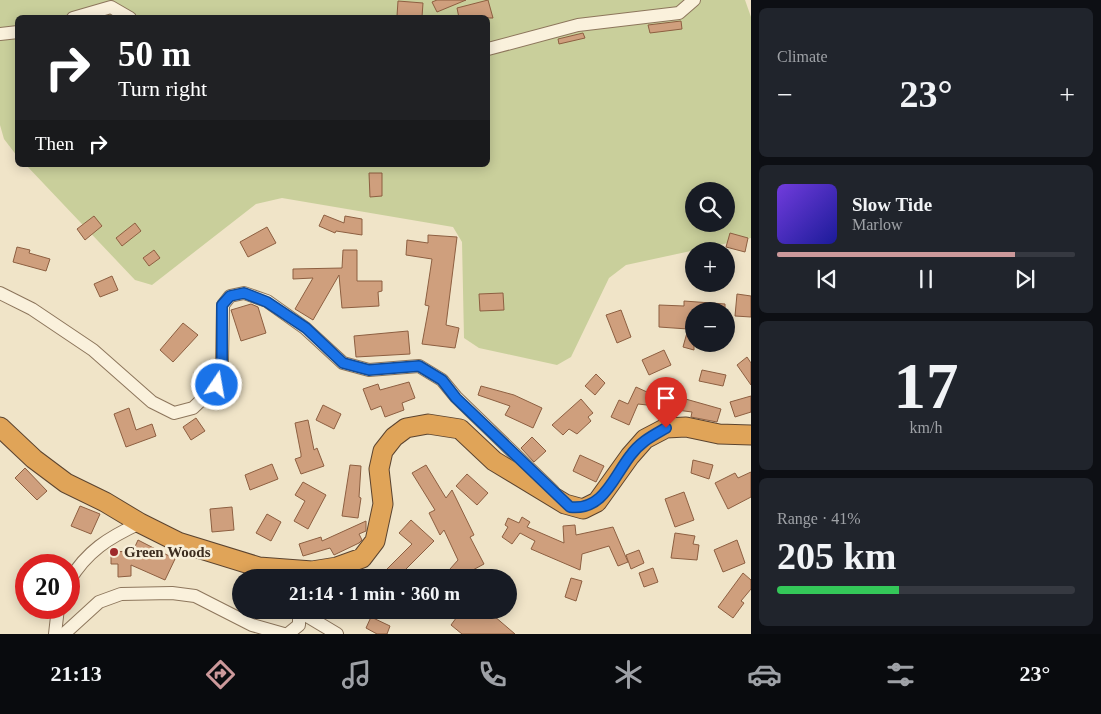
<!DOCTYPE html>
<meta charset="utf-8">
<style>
body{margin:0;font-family:"Times New Roman",serif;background:#20242c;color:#f1f3f6;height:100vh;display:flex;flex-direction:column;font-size:19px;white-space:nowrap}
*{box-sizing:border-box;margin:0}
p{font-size:16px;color:#9ea1a6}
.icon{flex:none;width:28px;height:28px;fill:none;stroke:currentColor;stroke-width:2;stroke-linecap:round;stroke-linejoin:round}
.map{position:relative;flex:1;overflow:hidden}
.side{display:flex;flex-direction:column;gap:8px;padding:8px;background:#0d0f14;width:350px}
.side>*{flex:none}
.banner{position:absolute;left:15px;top:15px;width:475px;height:152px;border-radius:8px;box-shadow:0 2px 12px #0003;background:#202124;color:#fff;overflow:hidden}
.tools{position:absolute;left:685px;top:182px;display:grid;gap:10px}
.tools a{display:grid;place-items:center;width:50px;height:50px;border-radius:50%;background:#171b24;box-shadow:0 2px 12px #0003;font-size:25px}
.speed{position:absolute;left:15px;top:554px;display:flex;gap:10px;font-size:25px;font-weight:700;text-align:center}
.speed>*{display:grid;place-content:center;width:65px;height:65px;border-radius:50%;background:#171b24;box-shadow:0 2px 12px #0003;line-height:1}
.speed .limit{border:8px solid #d22;background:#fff;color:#111}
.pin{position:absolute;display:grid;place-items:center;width:42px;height:42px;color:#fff;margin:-51px -21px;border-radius:50% 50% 50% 0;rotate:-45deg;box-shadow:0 0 5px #0007}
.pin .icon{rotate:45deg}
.me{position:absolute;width:55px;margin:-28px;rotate:12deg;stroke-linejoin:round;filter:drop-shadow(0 0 4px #0008)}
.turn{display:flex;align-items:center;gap:18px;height:105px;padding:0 20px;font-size:22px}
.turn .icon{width:65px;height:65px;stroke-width:2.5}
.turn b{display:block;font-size:35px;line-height:42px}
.then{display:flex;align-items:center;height:48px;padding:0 20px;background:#0003;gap:10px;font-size:19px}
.big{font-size:38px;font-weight:600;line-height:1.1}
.side .tile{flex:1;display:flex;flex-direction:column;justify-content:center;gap:8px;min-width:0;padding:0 18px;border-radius:8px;background:#20242c}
.side .dial{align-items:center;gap:0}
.dial b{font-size:65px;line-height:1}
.song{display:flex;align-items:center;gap:15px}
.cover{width:60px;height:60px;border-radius:8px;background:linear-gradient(135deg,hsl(260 70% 55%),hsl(240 70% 35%))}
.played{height:5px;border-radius:2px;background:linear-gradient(90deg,#cc999b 80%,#363941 80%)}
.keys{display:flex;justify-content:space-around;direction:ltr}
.heat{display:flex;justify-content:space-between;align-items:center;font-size:28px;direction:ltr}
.charge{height:8px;border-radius:4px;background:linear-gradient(90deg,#34c759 41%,#363941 0)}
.trip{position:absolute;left:232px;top:569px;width:285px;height:50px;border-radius:25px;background:#171b24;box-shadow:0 2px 12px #0003;font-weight:600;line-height:50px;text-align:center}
.menu{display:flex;height:80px;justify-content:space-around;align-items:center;background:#090b0e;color:#9ea1a6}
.menu .icon{width:35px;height:35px}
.menu .selected{color:#cc999b}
.menu b{font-size:22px;color:#f1f3f6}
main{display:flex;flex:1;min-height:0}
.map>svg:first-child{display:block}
</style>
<main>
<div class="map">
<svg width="751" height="634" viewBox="0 0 751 634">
<rect width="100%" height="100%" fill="#f0e4c8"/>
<!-- green -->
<path fill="#c9cf9b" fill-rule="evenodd" d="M0 0H745L751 17V238L626 265 609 278 571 357 557 365 479 348 464 338 462 242 453 227 282 198 256 204 152 285 135 280 26 165H488V18H18L17 156 4 139 0 125ZM694 191H726V224H694Z"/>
<!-- building -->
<g fill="#cf9f7d" stroke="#8d5f41">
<path d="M437 0H466L437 12 432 2Z"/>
<path d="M488 0 493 18H459L457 8Z"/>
<path d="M398 1 423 3 422 17 397 16Z"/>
<path d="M681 21 682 29 650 33 648 25Z"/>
<path d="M583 33 585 38 559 44 558 39Z"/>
<path d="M369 173H382V196L370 197Z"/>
<path d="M324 215 344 223 345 216 362 219V235L336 231 335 233 319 226Z"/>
<path d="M94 216 102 226 85 240 77 229Z"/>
<path d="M135 223 141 231 122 246 116 238Z"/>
<path d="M267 227 276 243 248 257 240 242Z"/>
<path d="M730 233 748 238 745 252 726 247Z"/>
<path d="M428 235 457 237 446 325 459 328 455 348 422 344 429 306 425 305 432 259 406 255 407 240 428 243Z"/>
<path d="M17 247 30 250 29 253 50 259 46 271 13 262Z"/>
<path d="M154 250 160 258 149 266 143 258Z"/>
<path d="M343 250H357V281H382V291L378 292 379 306 342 308 339 275 313 320 295 309 313 278 293 279V269L342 268Z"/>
<path d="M112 276 118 290 100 297 94 284Z"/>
<path d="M503 293 504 310 480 311 479 294Z"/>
<path d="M737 294 751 296V317L735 316Z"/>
<path d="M684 301 725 304V311H694V350L683 347 688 329 659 327V305L684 306Z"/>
<path d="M251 304 258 307 266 333 241 341 231 310Z"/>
<path d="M621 310 631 337 617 343 606 315Z"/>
<path d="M183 323 198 335 173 362 160 350Z"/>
<path d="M408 331 410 354 356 357 354 336Z"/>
<path d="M664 350 671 365 649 375 642 360Z"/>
<path d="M747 357 751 363V385L737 365Z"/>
<path d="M702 370 726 375 723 386 699 381Z"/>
<path d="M596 374 605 383 595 395 585 386Z"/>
<path d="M409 382 415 398 402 403 404 410 385 417 381 406 371 410 363 389 378 384 380 390Z"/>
<path d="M481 386 514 395 542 408 533 428 505 415 510 406 478 395Z"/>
<path d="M636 387 658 397 654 387 683 392 682 398 721 409 717 422 691 417 692 412 669 409 667 417 655 415 656 406 638 404 629 425 611 417 619 400 628 404Z"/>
<path d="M751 396V412L735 417 730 402Z"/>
<path d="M581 399 593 413 588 417 591 421 577 434 569 429 563 435 552 425Z"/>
<path d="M323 405 341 414 334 429 316 420Z"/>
<path d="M129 408 136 430 152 424 156 436 126 447 114 414Z"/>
<path d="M196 418 205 431 191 440 183 427Z"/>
<path d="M308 420 314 450 317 448 324 466 301 474 295 459 301 457V454L295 423Z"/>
<path d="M532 437 546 451 534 462 521 448Z"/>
<path d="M580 455 604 466 596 482 573 471Z"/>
<path d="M693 460 713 465 709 479 691 473Z"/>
<path d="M272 464 278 479 250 490 245 475Z"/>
<path d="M350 465 361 466 359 497 361 498 358 518 342 516Z"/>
<path d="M426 465 446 498 452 490 474 535 470 537 484 564 458 578H442L458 560 444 530 440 535 429 513 435 510 412 473Z"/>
<path d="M25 468 47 491 37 500 15 478Z"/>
<path d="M751 472V497L728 509 715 483 735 473 738 478Z"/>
<path d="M467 474 488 493 477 505 456 486Z"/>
<path d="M303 482 326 495 308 529 294 521 305 501 295 495Z"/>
<path d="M684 492 694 520 675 527 665 499Z"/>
<path d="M80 506 100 514 91 534 71 526Z"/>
<path d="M232 507 234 530 212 532 210 509Z"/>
<path d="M267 514 281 522 271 541 256 533Z"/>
<path d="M522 517 530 522 527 527 564 543 563 526 575 525 576 535 613 527 628 562 618 566 609 546 582 554 580 570 531 549 535 541 520 533 512 544 502 537 508 527 505 525 508 518 519 523Z"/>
<path d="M411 520 434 541 397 578H378L412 544 399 533Z"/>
<path d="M366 521V531L359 534 362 540 359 543 334 555 330 548 303 556 299 544 321 537 322 541Z"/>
<path d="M675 533 695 536 693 544 699 545 697 560 671 558Z"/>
<path d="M138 540 175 559 165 580 131 565V576L118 577V564H111V552L133 551Z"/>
<path d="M737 540 745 563 723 572 714 550Z"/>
<path d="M639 550 644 563 631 569 626 555Z"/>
<path d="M653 568 658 582 644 587 639 573Z"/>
<path d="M743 573 751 580V589L741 601 744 603 733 618 718 607Z"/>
<path d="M571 578 582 581 576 601 565 597Z"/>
<path d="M462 610H487L515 634H462L451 625Z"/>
<path d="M371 617 390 626 387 634H377L366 628Z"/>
</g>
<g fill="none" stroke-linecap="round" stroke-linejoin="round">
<defs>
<g id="minor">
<path d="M73 18 111 7 130 18"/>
<path d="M0 34 18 32"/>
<path d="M488 49 578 25 679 13 694 0"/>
<path d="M0 293 32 309 93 350 152 402 174 413 193 408 217 385 222 361 223 305 230 296 244 293 267 301 305 328 343 363 369 370 419 366 442 380 456 397 553 491"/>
<path d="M69 581C87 551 108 538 140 523"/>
<path d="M297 610 337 634"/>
<path d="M55 634 58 608"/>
<path d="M64 634 99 602 121 594 172 593 195 596 252 625 284 634"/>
<path d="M288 634 299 625V612"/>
</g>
<path id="highway" d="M0 427 34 459 66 483 105 502 140 523 178 542 259 567 312 571 337 567 362 558 375 541 383 504 379 469 383 451 394 437 406 428 428 424 460 429 494 461 565 504 583 509 597 502 630 456 645 439 666 428 686 427 719 434 751 435"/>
</defs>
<!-- minor casing -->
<use href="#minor" stroke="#8d765c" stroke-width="14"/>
<!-- highway casing -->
<use href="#highway" stroke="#5b4430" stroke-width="21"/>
<!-- minor -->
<use href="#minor" stroke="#faf1dc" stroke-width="12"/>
<!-- highway -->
<use href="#highway" stroke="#e0a458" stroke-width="19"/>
</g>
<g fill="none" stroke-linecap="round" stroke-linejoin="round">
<defs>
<path id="route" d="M217 385 222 361V305L230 296 244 293 267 302 306 328 343 363 369 370 419 366 442 380 456 398 570 507C603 511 613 478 630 456 640 442 652 436 666 428"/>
</defs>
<!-- route casing -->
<use href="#route" stroke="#114b97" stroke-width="12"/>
<!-- route -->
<use href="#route" stroke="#1a73e8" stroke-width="9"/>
</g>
<!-- markers -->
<circle fill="#9e2a2b" stroke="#f7eed8" stroke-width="2" cx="114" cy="552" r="5"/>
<g text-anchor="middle" stroke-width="5" stroke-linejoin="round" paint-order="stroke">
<!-- poi labels -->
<g font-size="15" font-weight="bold" fill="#3d2e20" stroke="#f7eed8" text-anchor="start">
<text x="124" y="557">Green Woods</text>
</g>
</g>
</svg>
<div class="tools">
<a><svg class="icon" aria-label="search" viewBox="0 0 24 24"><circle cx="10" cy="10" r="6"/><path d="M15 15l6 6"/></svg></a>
<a>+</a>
<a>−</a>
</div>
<div class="speed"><div class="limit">20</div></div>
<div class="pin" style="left:666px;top:428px;background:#d93025"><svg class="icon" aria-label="arrive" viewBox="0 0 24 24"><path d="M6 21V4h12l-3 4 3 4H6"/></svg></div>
<svg class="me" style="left:217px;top:385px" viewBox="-20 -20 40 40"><circle r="17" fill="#1a73e8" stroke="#fff" stroke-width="3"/><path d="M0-11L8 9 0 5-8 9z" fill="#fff"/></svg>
<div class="trip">21:14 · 1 min · 360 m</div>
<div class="banner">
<div class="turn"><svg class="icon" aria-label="right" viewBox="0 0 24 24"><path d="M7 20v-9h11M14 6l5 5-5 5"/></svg><div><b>50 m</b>Turn right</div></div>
<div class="then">Then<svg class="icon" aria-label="right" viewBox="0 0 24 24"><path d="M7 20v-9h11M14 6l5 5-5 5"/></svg></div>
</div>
</div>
<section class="side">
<div class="tile"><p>Climate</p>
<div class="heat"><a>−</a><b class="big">23°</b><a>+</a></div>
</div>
<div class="tile">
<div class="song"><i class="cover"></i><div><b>Slow Tide</b><p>Marlow</p></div></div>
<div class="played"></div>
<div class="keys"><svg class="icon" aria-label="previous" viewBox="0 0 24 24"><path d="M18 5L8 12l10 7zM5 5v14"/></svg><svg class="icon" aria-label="pause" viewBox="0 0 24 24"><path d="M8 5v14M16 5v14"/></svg><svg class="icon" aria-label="next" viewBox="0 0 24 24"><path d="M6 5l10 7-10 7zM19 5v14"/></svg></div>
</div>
<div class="tile dial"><b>17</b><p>km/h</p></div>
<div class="tile"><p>Range · 41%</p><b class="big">205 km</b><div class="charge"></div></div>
</section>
</main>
<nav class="menu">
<b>21:13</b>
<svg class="icon selected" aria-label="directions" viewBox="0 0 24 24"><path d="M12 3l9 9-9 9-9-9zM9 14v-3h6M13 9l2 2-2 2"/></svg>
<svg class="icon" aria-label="music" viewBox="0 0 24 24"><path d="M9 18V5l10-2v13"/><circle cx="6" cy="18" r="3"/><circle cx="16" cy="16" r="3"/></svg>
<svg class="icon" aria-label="phone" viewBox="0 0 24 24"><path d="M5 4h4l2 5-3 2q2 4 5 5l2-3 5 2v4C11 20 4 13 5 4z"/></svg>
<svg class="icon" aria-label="climate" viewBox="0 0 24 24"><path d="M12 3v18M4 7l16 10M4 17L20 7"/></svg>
<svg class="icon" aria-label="car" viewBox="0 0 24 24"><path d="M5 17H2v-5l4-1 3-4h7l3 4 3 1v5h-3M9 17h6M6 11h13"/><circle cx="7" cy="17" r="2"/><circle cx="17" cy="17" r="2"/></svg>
<svg class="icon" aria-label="filters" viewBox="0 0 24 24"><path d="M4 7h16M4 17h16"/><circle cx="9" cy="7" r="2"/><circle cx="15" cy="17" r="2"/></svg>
<b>23°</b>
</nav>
